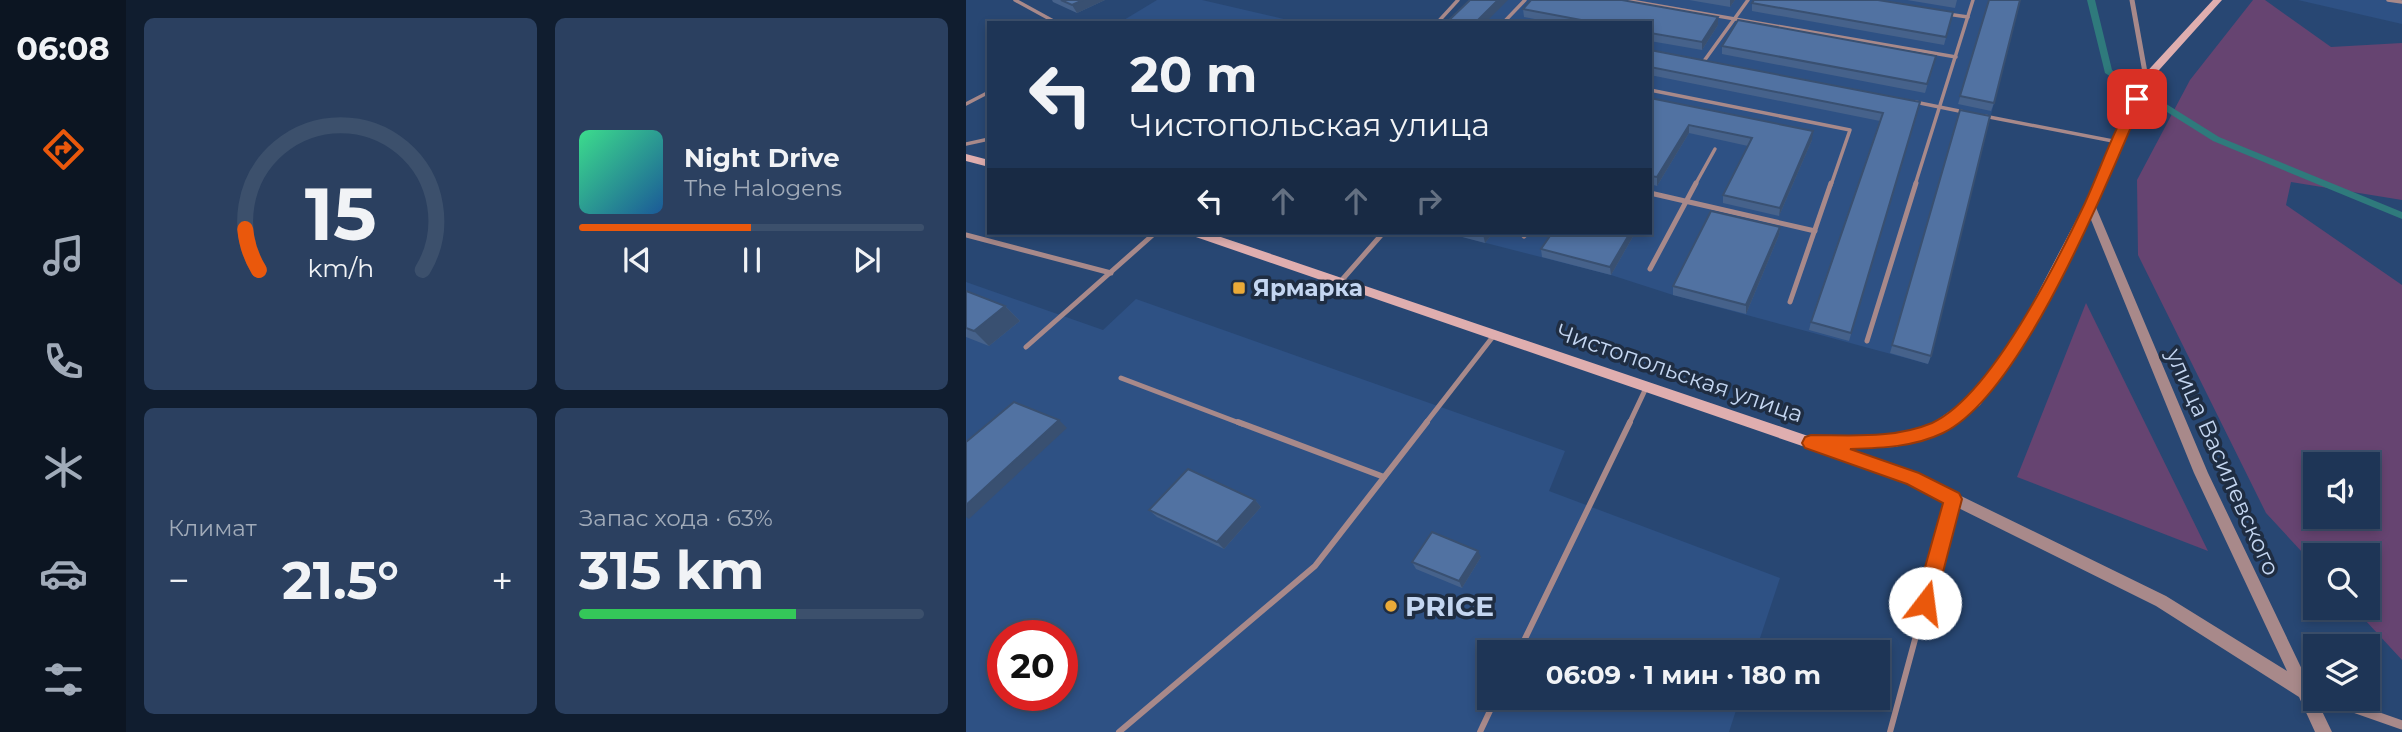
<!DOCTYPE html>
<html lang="ru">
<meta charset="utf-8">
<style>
body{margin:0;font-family:Montserrat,sans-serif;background:#2b4060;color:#f1f3f6;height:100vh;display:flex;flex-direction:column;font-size:26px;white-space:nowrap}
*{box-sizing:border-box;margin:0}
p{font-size:23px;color:#a1abb9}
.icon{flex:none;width:38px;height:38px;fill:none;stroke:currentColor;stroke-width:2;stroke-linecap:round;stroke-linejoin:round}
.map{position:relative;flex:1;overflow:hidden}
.sheet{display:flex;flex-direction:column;gap:18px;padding:18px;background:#101d2f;width:840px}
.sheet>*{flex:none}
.hud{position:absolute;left:21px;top:21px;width:665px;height:214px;border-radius:0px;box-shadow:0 4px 10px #0003,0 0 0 2px #3c506c;background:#1e3556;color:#f1f3f6;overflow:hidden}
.controls{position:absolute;left:1337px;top:452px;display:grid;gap:14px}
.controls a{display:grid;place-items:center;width:77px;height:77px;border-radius:0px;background:#1e3556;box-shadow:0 4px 10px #0003,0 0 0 2px #3c506c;font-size:35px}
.speed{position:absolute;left:21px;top:620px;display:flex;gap:14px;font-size:35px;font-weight:700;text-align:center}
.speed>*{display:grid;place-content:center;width:91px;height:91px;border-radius:50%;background:#1e3556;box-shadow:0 4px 10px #0003,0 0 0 2px #3c506c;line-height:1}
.speed .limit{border:10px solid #d22;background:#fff;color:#111}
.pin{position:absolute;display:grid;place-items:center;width:60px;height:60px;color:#fff;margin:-30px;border-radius:14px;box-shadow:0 4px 10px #0006}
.me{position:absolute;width:77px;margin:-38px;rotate:15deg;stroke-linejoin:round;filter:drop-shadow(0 0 5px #0008)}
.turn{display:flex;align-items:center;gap:24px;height:147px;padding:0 28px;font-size:32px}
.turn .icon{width:91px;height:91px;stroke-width:2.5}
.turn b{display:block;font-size:49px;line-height:60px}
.lanes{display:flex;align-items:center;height:66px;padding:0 28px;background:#0003;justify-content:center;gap:35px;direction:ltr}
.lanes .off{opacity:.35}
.big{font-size:52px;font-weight:700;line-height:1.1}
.sheet .card{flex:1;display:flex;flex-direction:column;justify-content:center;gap:10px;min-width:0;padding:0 24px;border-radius:10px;background:#2b4060}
.sheet .dial{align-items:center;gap:0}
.dial svg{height:182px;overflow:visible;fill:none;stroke:#3c506c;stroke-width:7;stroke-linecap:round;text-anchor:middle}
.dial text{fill:#f1f3f6;stroke:none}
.song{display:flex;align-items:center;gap:21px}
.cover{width:84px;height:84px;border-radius:10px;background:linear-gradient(135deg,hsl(150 70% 55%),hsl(210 70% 35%))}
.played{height:7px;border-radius:4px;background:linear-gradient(90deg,#ea580c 50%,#3c506c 50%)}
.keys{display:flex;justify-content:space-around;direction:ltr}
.heat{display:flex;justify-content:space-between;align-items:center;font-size:38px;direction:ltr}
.charge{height:10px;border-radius:5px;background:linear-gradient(90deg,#34c759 63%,#3c506c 0)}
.sheet .tiles{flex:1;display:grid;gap:18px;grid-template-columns:repeat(2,1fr)}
.trip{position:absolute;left:511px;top:640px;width:413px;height:70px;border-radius:0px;background:#1e3556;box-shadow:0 4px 10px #0003,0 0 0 2px #3c506c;font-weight:700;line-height:70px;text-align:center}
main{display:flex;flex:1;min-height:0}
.menu{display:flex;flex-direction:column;width:126px;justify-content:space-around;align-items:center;background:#0c1522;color:#a1abb9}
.menu .icon{width:49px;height:49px}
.menu .on{color:#ea580c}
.menu b{font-size:32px;color:#f1f3f6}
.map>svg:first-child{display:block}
</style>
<main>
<nav class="menu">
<b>06:08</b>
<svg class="icon on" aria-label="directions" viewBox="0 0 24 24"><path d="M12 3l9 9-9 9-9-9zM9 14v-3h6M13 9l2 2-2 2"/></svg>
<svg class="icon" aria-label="music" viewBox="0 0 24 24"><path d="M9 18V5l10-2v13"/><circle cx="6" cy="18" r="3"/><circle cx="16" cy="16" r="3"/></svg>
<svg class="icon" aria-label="phone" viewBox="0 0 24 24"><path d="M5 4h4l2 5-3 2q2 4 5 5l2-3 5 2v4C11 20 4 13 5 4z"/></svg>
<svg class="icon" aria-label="climate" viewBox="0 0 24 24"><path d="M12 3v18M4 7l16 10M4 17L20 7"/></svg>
<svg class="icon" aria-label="car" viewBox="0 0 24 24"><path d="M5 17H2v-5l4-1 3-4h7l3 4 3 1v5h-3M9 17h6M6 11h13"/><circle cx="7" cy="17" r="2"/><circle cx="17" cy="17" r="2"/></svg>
<svg class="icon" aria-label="filters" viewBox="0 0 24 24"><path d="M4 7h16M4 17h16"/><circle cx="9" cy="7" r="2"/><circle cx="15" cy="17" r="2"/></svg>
</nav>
<section class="sheet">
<div class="tiles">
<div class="card dial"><svg viewBox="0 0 100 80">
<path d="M14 69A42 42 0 1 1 86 69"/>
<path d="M14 69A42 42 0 0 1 8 51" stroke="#ea580c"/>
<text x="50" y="56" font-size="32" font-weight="700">15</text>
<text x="50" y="72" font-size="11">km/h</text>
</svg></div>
<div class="card">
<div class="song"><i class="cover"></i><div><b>Night Drive</b><p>The Halogens</p></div></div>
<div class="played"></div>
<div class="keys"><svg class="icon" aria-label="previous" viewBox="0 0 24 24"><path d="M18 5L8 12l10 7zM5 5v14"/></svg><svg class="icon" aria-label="pause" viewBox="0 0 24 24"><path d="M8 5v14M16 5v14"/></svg><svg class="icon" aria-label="next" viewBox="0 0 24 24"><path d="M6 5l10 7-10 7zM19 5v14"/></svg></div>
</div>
<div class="card"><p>Климат</p>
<div class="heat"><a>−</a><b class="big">21.5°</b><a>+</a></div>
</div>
<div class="card"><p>Запас хода · 63%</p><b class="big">315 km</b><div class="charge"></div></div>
</div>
</section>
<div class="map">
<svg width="1436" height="732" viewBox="0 0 1436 732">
<rect width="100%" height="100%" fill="#284773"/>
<!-- built -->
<g fill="#2e5184" fill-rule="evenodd">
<path d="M191 0H236L335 23H153Z"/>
<path d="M514 0H1054L962 364 707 295 645 275 481 233H684V23H490Z"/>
<path d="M1332 0H1436V24Z"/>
<path d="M0 282 137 330 170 299 599 451 583 491 814 578 789 653H523V698H774L763 732H0ZM37 635H96V695H37Z"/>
</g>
<!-- green -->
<g fill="#664471" fill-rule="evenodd">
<path d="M1287 0H1299L1365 47 1436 43V200L1325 182 1320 205 1436 285V660L1387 607H1402V555H1349V566L1300 513 1172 255 1171 180 1224 80ZM1349 464H1402V516H1349Z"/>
<path d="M1120 303 1242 551 1051 477Z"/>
</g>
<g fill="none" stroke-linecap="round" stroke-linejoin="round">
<!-- stream -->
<path fill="#2f7a7c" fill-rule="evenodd" d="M1121 0H1129L1146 70 1253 137 1436 212V219L1247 141 1139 73Z"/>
<!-- service-far2 -->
<g stroke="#a8898a" stroke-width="3.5">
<path d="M49 0 91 23"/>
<path d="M659 0 990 57"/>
<path d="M1422 0 1436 2"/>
<path d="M981 14 1002 17"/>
<path d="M471 23 492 0"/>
<path d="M537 23 559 0"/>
<path d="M738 61 782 0"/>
<path d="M684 90 884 130 865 185"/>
<path d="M949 102 998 112"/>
<path d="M0 104 23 92"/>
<path d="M1018 116 1152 142"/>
<path d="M0 144 23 139"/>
<path d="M729 185 749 149"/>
<path d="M949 185 1007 0"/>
</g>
<!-- service-far1 -->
<g stroke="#a8898a" stroke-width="5">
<path d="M684 193 849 231"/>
<path d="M0 235 145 273"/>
<path d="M558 236 561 233"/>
<path d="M684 269 730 183"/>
<path d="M375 281 417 233"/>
<path d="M824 302 865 183"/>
<path d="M901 341 950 183"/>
<path d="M60 347 189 233"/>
<path d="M155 378 276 424"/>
<path d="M459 424 529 334"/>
<path d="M663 424 680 388"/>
</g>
<!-- service -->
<g stroke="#a8898a" stroke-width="6">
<path d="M272 422 418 477"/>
<path d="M552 653 664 422"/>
<path d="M153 732 349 566 461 422"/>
<path d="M514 732 530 698"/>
<path d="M924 732 987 499"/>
</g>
<!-- minor-far1 -->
<path stroke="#a8898a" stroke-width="5" d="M1166 0 1180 78"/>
<!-- minor -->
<path stroke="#a8898a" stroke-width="9" d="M1359 698 1436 725"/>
<!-- tertiary -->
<path fill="#a8898a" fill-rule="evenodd" d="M1124 202 1129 205 1242 473 1366 732H1349L1333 697 1190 606 942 483 841 447 839 443 841 439 846 437 952 475 1200 596 1321 671 1228 473 1119 205Z"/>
<!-- secondary -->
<g fill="#dfaeaf" fill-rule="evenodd">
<path d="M1247 0H1256L1185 79 1130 205 1060 342 1014 405 977 432 929 447 845 449 227 236 225 233H243L845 437 929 435 967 423 1004 397 1048 339 1118 205 1175 78Z"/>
<path d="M0 154 23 160V167L0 161Z"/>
</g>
</g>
<!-- wall -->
<g fill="#46628b">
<path d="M86 0H139L111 13 87 2Z"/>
<path d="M723 0H769L764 7Z"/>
<path d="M941 0H991L989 8Z"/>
<path d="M1023 0 1028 103 1025 111 992 104Z"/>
<path d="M786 3 987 12 978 45 786 11Z"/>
<path d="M557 9 752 25 736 50 684 41V23H590L558 17Z"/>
<path d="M756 46 970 56 959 93 756 54Z"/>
<path d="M684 50 954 102 883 341 843 330 845 322 914 121 684 75Z"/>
<path d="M684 98 846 140 813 216 757 203V195L782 146 723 133 691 186 684 184Z"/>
<path d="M994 110 965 356 962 364 924 353Z"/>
<path d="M814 227 813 235 780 314 707 295V286Z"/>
<path d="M481 233H527L519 243Z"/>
<path d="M586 233H669L645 275 576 257 575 249Z"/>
<path d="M0 291 39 306 54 321 23 346 0 337Z"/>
<path d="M289 500 295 507 258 549 191 517 183 510Z"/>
<path d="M515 557 496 588 450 569 446 562Z"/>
</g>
<!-- shaded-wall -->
<g fill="#395071">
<path d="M117 0H139L111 13 106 5Z"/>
<path d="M532 0H542L519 23H509Z"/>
<path d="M764 0H769L764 7Z"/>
<path d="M752 17V25L736 50V42Z"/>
<path d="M723 125V133L691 186V177Z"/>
<path d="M847 131 846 140 813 216 814 208Z"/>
<path d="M686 195V204L684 207V199Z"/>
<path d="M814 227 813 235 780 314V305Z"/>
<path d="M518 233H527L519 243 517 234Z"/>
<path d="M664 233H669L645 275 644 267Z"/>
<path d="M39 306 54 321 23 346 8 331Z"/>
<path d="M93 420 101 428 3 519 0 517V505Z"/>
<path d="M289 500 295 507 258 549 251 542Z"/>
<path d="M512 551 515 557 496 588 493 581Z"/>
</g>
<!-- building -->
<g fill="#5172a2" stroke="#395071" stroke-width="2">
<path d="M95 0H117L106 5Z"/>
<path d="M504 0H532L509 23H480Z"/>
<path d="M565 0H656L752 17 736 42 684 33V23H631L557 9Z"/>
<path d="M788 0H912L987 12 980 37 786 3Z"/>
<path d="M1023 0H1054L1028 103 994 96Z"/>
<path d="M772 20 970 56 961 84 756 46Z"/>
<path d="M684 50 954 102 885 333 845 322 917 113 684 67Z"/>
<path d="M684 98 847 131 814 208 757 195 786 138 723 125 691 177 684 176Z"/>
<path d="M994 110 1024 116 965 356 926 345Z"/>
<path d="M745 211 814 227 780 305 707 286Z"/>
<path d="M586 233H664L644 267 575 249Z"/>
<path d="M0 291 39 306 8 331 0 328Z"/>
<path d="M48 402 93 420 0 505V442Z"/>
<path d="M222 469 289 500 251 542 183 510Z"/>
<path d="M466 532 512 551 493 581 446 562Z"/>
</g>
<!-- route -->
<path fill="#ea580c" stroke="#983908" stroke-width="2" d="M1167 97 1177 99C1141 182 1057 394 977 433 948 447 916 448 884 449L953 473 993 493 996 499 969 603 966 609 959 612 952 609 949 603 977 503 941 484 839 448 836 443 839 437 845 435C885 435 928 439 966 423 1025 396 1091 262 1119 203 1135 168 1147 130 1167 97Z"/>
<!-- markers -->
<g fill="#eaaa38" stroke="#1f2d42" stroke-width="2.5">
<rect x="266" y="281" width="14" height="14" rx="3.5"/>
<circle cx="425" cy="606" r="7"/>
</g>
<g text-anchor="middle" stroke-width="7" stroke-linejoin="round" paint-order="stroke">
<!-- poi labels -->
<g font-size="23" font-weight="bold" fill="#c4d6f1" stroke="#1f2d42" text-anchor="start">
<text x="287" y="296">Ярмарка</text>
</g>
<!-- street labels -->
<g font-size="23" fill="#c4d6f1" stroke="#1f2d42">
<text transform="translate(714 373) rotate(19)" y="8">Чистопольская улица</text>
<text transform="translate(1257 462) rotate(66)" y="8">улица Василевского</text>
</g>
<!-- near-poi labels -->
<g font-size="28" font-weight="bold" fill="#c4d6f1" stroke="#1f2d42" text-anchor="start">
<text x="439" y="616">PRICE</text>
</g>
</g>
</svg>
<div class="controls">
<a><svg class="icon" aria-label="sound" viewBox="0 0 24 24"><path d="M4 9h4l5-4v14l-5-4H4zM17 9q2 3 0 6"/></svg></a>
<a><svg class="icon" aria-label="search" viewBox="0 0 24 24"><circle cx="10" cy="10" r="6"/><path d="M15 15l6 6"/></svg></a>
<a><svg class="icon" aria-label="layers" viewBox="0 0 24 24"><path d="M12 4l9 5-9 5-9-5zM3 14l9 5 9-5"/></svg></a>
</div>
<div class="speed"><div class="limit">20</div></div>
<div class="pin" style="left:1171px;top:99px;background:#d93025"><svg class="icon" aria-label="arrive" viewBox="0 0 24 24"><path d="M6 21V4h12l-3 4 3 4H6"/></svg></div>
<svg class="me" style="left:959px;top:603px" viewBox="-20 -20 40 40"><circle r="19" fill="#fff"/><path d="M0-13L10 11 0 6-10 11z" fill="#ea580c"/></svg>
<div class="trip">06:09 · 1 мин · 180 m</div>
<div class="hud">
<div class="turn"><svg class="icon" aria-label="left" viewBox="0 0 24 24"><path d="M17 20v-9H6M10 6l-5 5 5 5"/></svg><div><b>20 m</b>Чистопольская улица</div></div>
<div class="lanes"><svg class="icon" aria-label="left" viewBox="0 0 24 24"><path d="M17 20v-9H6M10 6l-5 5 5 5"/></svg><svg class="icon off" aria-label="ahead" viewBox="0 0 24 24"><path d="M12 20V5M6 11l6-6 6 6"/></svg><svg class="icon off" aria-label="ahead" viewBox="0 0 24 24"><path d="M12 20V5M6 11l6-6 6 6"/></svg><svg class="icon off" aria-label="right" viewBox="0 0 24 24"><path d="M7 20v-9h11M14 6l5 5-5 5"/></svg></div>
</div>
</div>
</main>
